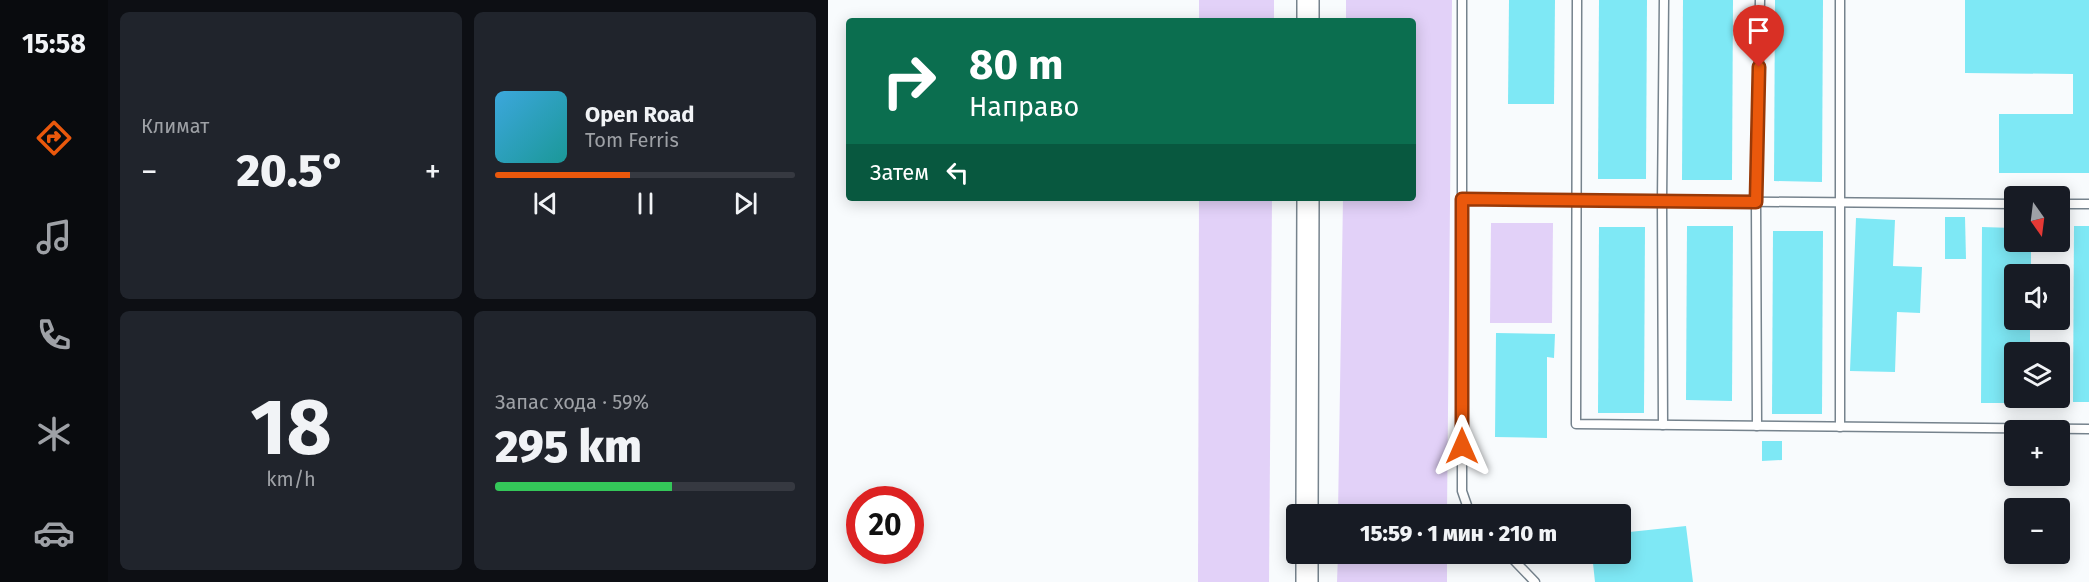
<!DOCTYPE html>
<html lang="ru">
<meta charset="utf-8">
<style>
body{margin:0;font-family:"Fira Sans",sans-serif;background:#20242c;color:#f1f3f6;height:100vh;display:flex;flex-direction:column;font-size:22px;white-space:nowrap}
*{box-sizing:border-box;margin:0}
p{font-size:20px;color:#9ea1a6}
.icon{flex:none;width:33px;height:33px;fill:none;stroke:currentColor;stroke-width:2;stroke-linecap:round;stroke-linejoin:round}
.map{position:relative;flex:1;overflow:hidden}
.drawer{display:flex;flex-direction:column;gap:12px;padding:12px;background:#0d0f14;width:720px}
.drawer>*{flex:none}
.banner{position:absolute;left:18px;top:18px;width:570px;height:183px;border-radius:6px;box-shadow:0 3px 15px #0003;background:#0b6e4f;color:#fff;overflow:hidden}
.needle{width:39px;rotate:166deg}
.fabs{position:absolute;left:1176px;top:186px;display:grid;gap:12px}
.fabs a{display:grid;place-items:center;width:66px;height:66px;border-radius:6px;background:#171b24;box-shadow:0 3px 15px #0003;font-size:30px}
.speed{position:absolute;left:18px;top:486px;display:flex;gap:12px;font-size:30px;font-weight:700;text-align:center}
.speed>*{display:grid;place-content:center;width:78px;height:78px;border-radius:50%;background:#171b24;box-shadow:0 3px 15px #0003;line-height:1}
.speed .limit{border:9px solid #d22;background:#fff;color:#111}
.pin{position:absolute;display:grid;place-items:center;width:51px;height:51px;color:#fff;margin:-62px -26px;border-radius:50% 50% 50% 0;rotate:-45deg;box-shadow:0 0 6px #0007}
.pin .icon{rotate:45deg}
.me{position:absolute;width:66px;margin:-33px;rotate:0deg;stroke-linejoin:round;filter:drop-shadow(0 0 4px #0008)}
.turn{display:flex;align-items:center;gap:21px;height:126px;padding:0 24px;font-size:27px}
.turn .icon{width:78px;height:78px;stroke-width:2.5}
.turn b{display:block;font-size:42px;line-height:51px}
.then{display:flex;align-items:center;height:57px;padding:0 24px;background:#0003;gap:12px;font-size:22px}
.big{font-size:45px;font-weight:800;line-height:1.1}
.drawer .card{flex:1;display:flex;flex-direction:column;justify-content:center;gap:9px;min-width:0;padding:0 21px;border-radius:9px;background:#20242c}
.drawer .dial{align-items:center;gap:0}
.dial b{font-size:78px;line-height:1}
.song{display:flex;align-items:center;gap:18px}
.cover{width:72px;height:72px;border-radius:9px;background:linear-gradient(135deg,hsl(200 70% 55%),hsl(180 70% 35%))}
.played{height:6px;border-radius:3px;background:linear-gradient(90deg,#ea580c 45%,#363941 45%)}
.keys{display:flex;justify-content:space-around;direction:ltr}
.heat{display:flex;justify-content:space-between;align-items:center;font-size:33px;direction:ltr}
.charge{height:9px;border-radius:4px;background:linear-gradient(90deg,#34c759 59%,#363941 0)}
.drawer .tiles{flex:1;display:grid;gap:12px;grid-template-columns:repeat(2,1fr)}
.trip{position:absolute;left:458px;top:504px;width:345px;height:60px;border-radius:6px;background:#171b24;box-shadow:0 3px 15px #0003;font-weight:800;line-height:60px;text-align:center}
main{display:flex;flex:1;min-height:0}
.menu{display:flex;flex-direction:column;width:108px;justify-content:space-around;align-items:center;background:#090b0e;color:#9ea1a6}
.menu .icon{width:42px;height:42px}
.menu .on{color:#ea580c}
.menu b{font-size:27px;color:#f1f3f6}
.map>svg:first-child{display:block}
</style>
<main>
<nav class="menu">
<b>15:58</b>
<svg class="icon on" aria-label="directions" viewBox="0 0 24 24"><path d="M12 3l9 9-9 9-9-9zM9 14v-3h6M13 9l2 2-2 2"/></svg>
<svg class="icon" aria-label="music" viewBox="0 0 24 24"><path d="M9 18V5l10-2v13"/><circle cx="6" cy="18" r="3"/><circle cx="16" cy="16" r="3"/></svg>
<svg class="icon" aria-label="phone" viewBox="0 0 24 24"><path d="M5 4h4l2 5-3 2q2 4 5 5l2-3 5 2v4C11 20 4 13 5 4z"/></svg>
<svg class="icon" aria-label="climate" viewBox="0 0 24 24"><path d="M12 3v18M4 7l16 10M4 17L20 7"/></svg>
<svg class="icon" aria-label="car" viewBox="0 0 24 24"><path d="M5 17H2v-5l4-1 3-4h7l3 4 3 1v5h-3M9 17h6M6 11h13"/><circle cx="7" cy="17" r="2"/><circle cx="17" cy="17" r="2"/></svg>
</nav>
<section class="drawer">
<div class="tiles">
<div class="card"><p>Климат</p>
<div class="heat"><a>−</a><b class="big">20.5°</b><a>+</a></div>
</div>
<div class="card">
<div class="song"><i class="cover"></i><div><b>Open Road</b><p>Tom Ferris</p></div></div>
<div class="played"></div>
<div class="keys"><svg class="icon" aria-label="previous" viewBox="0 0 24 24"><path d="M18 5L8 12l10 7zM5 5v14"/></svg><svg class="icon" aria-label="pause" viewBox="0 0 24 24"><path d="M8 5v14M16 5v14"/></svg><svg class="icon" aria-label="next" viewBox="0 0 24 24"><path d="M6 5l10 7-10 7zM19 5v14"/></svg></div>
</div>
<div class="card dial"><b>18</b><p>km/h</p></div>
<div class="card"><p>Запас хода · 59%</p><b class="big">295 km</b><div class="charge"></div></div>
</div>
</section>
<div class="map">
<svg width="1261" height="582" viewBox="0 0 1261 582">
<rect width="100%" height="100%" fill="#f8fbfd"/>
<!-- green -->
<g fill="#e2d1f8">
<rect x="371" y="0" width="75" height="21"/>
<path d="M518 0H624L619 514H510L515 198H585V21H518Z"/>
<path d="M371 198H444L441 582H370Z"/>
<path d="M663 223H725L724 323H662Z"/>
<path d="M510 554H619V582H509Z"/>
</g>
<!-- building -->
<g fill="#7ee8f5">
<path d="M681 0H727L726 104H680Z"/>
<path d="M771 0H819L818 179H770Z"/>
<path d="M855 0H905L904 180H854Z"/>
<path d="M947 0H995L994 182 946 181Z"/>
<path d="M1137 0H1261V173H1171V114H1245V74L1137 73Z"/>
<path d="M1117 217H1137L1138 259H1117Z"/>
<path d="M1028 218 1067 220 1065 266 1094 267 1092 313 1069 312 1067 372 1022 371Z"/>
<path d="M859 226H905L904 401 858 400Z"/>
<path d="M1246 226H1261V402H1245Z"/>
<path d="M771 227H817L816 413H770Z"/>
<path d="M1154 227 1186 228V242H1203V274H1186V320H1202V352H1186V398H1202V403H1153Z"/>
<path d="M945 231H995L994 414H944Z"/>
<path d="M668 333 727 334 726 358 719 357V438L667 437Z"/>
<path d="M934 441H954V460L934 461Z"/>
<path d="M858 526 865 582H767L764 554H792V533Z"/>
</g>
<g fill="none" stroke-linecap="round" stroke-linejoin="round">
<defs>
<g id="service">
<path d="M634 0V491L642 514"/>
<path d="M749 0 748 424 1261 429"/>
<path d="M634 199 1186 204"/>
<path d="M1232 204H1261"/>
<path d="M835 425 834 201 836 0"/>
<path d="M929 426 928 202 932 0"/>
<path d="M1012 427V0"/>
<path d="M680 554 707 582"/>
</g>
<g id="tertiary">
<path d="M480 21V0"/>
<path d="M479 514 480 198"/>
<path d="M479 582V554"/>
</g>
</defs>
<!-- service casing -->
<use href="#service" stroke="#76838d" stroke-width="11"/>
<!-- tertiary casing -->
<use href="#tertiary" stroke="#76838d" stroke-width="24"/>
<!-- service -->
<use href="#service" stroke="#fff" stroke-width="8"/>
<!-- tertiary -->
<use href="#tertiary" stroke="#fff" stroke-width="21"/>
</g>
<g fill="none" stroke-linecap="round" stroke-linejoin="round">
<defs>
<path id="route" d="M634 446V199L928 202 931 67"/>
</defs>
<!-- route casing -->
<use href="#route" stroke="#983908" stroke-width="15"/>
<!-- route -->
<use href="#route" stroke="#ea580c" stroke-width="10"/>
</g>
</svg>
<div class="fabs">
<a><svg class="needle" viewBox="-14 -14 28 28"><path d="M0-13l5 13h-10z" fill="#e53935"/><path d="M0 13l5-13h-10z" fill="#9ea1a6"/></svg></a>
<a><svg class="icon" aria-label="sound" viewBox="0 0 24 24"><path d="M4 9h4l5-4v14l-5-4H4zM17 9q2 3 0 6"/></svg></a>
<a><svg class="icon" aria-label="layers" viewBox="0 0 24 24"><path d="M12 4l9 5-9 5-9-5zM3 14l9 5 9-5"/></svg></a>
<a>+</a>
<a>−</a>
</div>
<div class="speed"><div class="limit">20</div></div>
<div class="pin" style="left:931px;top:67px;background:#d93025"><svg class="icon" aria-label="arrive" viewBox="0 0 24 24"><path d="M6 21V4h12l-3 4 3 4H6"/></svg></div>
<svg class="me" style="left:634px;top:446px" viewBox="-20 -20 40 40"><path d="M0-17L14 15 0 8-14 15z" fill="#ea580c" stroke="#fff" stroke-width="4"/></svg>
<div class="trip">15:59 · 1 мин · 210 m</div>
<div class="banner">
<div class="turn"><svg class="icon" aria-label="right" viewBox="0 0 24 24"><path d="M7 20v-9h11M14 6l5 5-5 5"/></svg><div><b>80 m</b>Направо</div></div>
<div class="then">Затем<svg class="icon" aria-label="left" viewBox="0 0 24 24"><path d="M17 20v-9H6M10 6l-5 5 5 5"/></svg></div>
</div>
</div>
</main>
